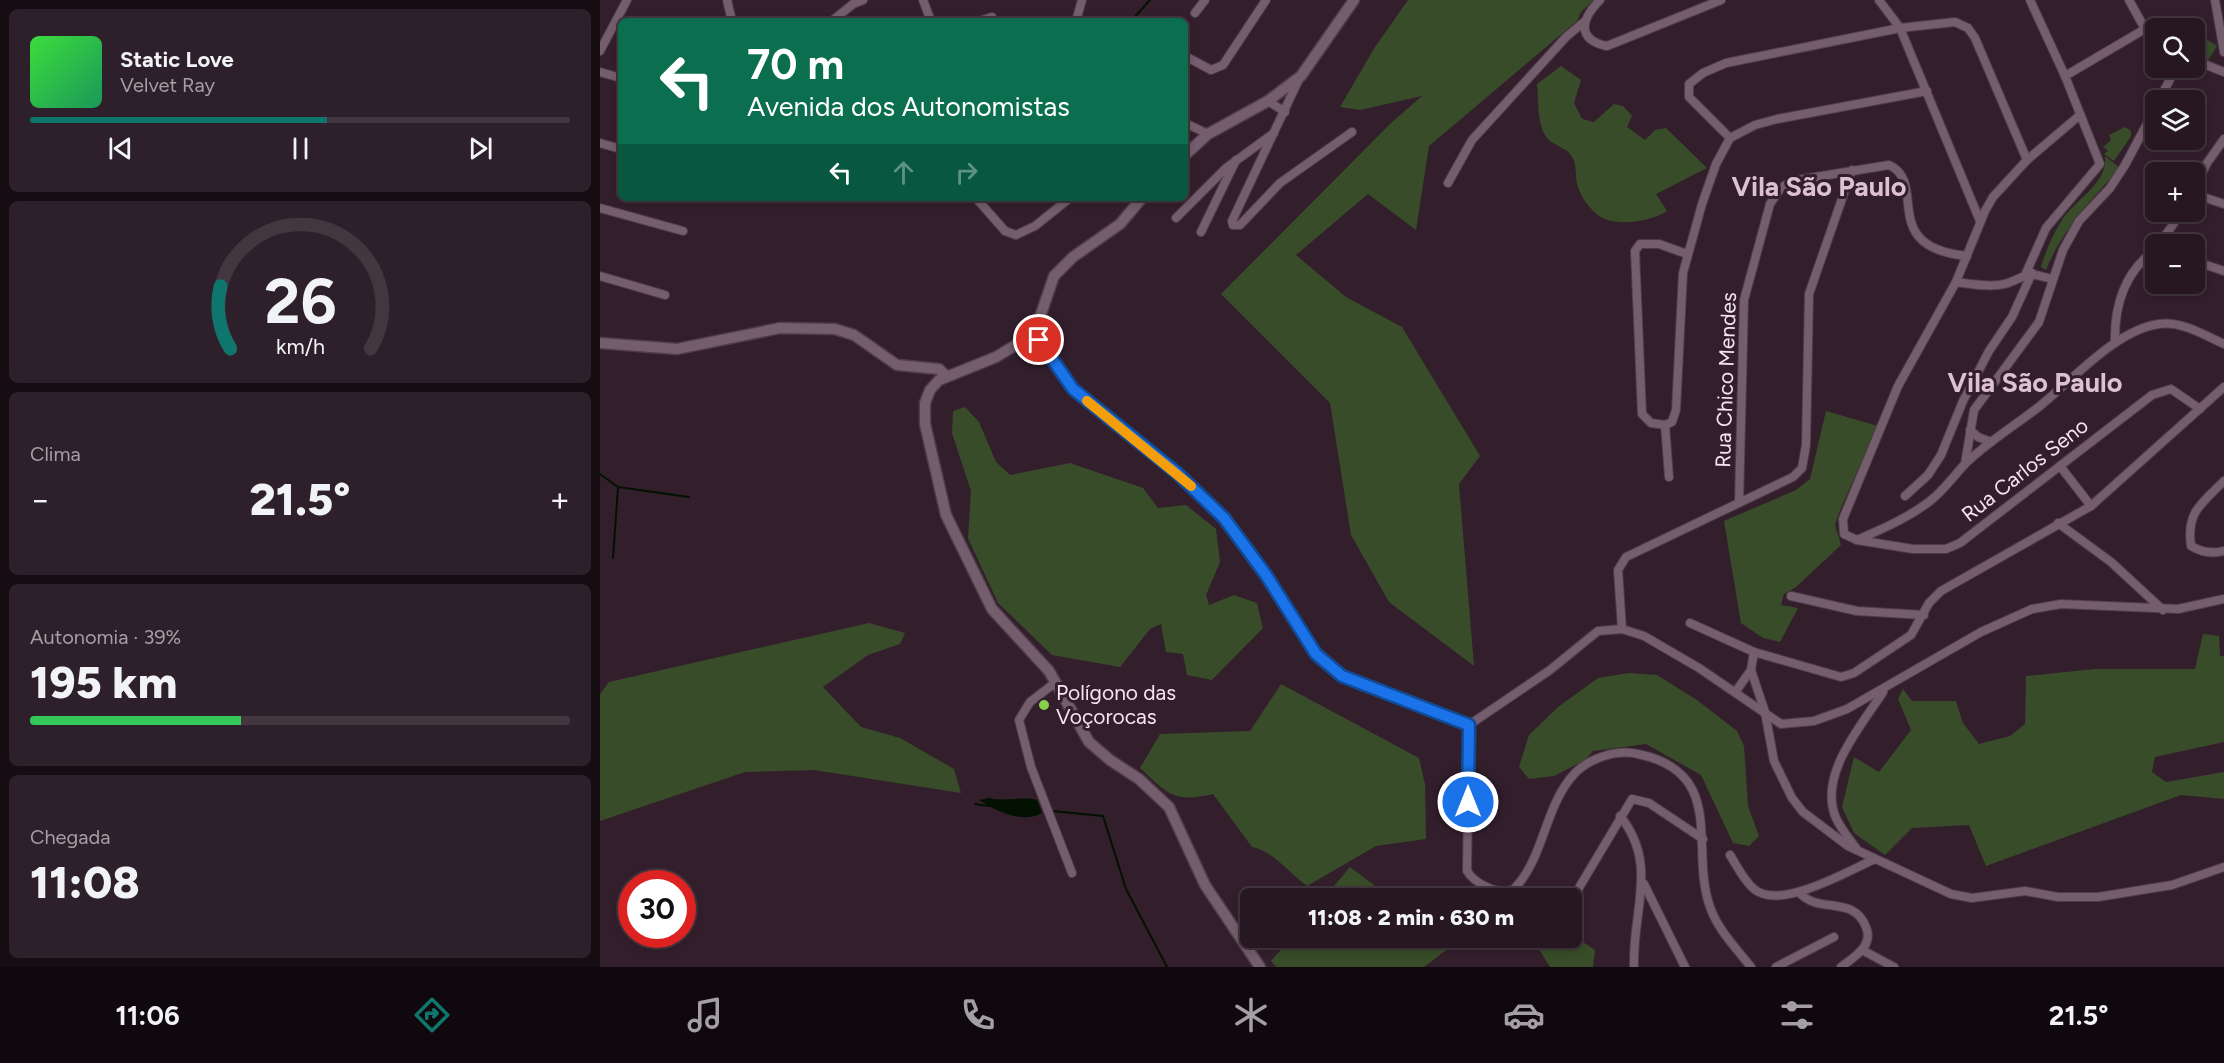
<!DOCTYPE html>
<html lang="pt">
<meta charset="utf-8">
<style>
body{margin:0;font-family:Figtree,sans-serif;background:#2e202a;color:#f1f3f6;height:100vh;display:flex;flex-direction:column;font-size:22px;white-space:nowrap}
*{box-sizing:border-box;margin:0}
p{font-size:20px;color:#a49fa5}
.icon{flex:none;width:33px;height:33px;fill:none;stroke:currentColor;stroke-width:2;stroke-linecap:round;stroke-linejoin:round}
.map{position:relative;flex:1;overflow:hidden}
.side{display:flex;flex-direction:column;gap:9px;padding:9px;background:#150d12;width:600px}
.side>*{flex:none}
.hud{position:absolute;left:18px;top:18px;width:570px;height:183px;border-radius:9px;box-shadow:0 3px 9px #0003,0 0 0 2px #42363f;background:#0b6e4f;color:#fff;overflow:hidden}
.fabs{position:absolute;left:1545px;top:18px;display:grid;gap:12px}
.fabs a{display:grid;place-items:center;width:60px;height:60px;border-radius:9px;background:#261721;box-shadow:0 3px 9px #0003,0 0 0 2px #42363f;font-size:30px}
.speed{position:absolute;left:18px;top:870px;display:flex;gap:12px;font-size:30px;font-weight:700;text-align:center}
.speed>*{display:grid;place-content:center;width:78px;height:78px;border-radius:50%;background:#261721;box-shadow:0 3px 9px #0003,0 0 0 2px #42363f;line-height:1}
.speed .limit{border:9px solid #d22;background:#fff;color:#111}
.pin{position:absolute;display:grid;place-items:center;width:51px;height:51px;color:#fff;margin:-26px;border:3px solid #fff;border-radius:50%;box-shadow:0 2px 6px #0007}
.me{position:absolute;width:66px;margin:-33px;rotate:0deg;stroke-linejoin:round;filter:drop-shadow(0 0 4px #0008)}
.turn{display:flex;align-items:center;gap:21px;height:126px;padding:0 30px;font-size:27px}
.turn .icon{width:78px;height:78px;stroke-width:2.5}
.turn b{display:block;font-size:42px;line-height:51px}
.lanes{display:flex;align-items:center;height:57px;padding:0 30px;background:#0003;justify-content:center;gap:30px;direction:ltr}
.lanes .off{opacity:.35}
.big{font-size:45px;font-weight:800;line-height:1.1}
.side .widget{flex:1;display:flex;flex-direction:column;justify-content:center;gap:9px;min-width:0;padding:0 21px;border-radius:9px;background:#2e202a}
.side .dial{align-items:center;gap:0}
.dial svg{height:156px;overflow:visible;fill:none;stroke:#42363f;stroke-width:7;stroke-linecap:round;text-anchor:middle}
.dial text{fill:#f1f3f6;stroke:none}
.song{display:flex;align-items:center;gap:18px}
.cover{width:72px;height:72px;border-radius:9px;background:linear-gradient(135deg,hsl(120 70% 55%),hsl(150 70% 35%))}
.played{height:6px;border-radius:3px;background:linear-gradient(90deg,#0f766e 55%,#42363f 55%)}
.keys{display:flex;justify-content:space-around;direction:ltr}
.heat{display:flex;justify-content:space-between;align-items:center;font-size:33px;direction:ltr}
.charge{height:9px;border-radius:4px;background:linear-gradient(90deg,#34c759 39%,#42363f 0)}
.trip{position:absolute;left:640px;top:888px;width:342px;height:60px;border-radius:9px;background:#261721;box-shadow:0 3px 9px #0003,0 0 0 2px #42363f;font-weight:800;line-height:60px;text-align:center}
.menu{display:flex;height:96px;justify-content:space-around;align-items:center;background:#0f090d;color:#a49fa5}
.menu .icon{width:42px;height:42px}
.menu .active{color:#0f766e}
.menu b{font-size:27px;color:#f1f3f6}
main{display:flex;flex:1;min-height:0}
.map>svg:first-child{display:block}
</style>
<main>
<section class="side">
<div class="widget">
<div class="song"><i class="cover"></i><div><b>Static Love</b><p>Velvet Ray</p></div></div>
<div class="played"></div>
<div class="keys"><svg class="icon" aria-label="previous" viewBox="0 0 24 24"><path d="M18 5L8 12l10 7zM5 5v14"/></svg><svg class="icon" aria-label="pause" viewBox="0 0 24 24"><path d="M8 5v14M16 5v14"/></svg><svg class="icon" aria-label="next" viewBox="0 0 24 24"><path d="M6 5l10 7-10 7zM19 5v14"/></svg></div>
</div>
<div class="widget dial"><svg viewBox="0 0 100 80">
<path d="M14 69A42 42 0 1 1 86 69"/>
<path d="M14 69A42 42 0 0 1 9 37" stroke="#0f766e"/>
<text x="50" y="56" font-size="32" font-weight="700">26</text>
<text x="50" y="72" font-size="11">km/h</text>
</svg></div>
<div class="widget"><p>Clima</p>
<div class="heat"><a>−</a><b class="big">21.5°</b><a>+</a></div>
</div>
<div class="widget"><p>Autonomia · 39%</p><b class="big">195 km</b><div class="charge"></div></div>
<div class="widget"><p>Chegada</p><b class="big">11:08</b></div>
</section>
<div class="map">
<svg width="1624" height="967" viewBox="0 0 1624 967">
<rect width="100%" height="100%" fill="#331f2c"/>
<!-- green -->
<g fill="#384c29">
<path d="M808 0H994L981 12 977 21 829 146 816 230 768 194 696 255 746 297 802 327 880 456 859 484 874 666 789 602 751 535 730 403 621 294 791 123 822 96 760 110 740 107 775 47Z"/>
<path d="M1594 31 1617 46 1607 62 1595 55Z"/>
<path d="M961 66 981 80 974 103 982 119 994 122 1014 104 1023 106 1032 116 1027 127 1045 140 1055 130 1066 128 1107 168 1056 194 1067 211C1053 221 1017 227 1001 217 990 211 980 195 977 184 975 175 977 165 972 157 968 149 957 146 950 141 936 129 939 100 937 84Z"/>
<path d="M1525 127 1531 131V136L1514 161 1504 154 1508 151 1503 147 1511 140 1509 135Z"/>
<path d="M1505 156 1520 168C1491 200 1462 230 1446 270L1441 267C1446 251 1452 235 1462 220 1475 200 1509 182 1505 156Z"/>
<path d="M365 407 379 422 396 462 410 475 470 463 543 488 558 508 586 505 616 529 620 562 606 595 609 605 634 595 657 603 663 628 612 680 587 675 583 654 566 652 561 624 550 629 520 667 452 655 398 603 368 538 371 491 352 433 353 411Z"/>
<path d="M1226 411 1278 426 1240 510 1235 525 1241 545 1196 587 1184 594 1181 605 1198 608 1180 642 1163 638 1141 623 1124 521 1196 490 1210 479Z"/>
<path d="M269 623 305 633 300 644 268 655 223 687 261 727 300 738 354 769 361 793 214 770 145 772 0 821V694L9 682Z"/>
<path d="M1603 634 1619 636 1620 656H1624V742L1555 757 1552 772 1566 782 1624 772V799L1581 795 1386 866 1369 825 1312 828 1285 855 1254 833 1242 807 1254 757 1279 772 1311 730 1298 699 1303 689 1312 701H1356L1363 723 1379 744 1410 736 1425 724 1426 676 1495 669H1595Z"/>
<path d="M1029 673 1057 675 1097 700 1137 731 1144 746 1148 806 1159 836 1149 846 1133 843 1101 775 1046 744 993 751 985 760 954 776 929 779 919 767 929 735 958 707 998 678Z"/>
<path d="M681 684 819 758 825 784 826 839 776 846 707 886C690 874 672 850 652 847L613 794C573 803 568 794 540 768L560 734 650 731Z"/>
<path d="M750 867 791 898H724Z"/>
<path d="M972 935 995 950 993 967H950L932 938H972Z"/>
<path d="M691 938H862L824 967H676L671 961Z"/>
</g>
<!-- water -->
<path fill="#031100" d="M389 798C406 802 421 796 437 800L442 813C422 824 396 811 379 800Z"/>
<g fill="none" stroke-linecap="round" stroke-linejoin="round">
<!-- stream -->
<g stroke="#031100" stroke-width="2">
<path d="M531 21 550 0"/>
<path d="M0 474 18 487 89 497"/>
<path d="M13 558 18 487"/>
<path d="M375 804 390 806"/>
<path d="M452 811 503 816 526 889 567 967"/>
</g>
<defs>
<g id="minor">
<path d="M127 0 132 21"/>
<path d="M323 0 331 21"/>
<path d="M1000 0C982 18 975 39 1007 46L1121 0"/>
<path d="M1279 0 1300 28 1380 221"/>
<path d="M1529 0 1545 29 1556 36"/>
<path d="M1615 0 1624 52"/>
<path d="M595 13 605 0"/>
<path d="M232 21 253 4 263 0"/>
<path d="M380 21 392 17"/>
<path d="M476 21 482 0"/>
<path d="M0 51 27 0"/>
<path d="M585 56 611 70 623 65 666 0"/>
<path d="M1594 60 1624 72"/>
<path d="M0 72 21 78"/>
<path d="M1465 76 1545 29"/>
<path d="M700 77 632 221 633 225H640L680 183 752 132"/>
<path d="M1559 100 1576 68"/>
<path d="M668 101 685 112"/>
<path d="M1480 115 1427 160 1393 197 1385 211 1356 282 1298 386 1243 519 1244 534 1257 540 1313 549H1346L1360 543 1552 395 1571 389 1600 409"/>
<path d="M585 123 608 134"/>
<path d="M1130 138 1089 97V84L1103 73 1126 63 1300 28 1355 22 1368 28 1375 38 1427 160"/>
<path d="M0 143 21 149"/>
<path d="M848 183 872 140 966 37 984 22"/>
<path d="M1594 190 1607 163 1624 139"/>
<path d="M1594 194 1624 204"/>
<path d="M376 198 405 231 416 235 435 226 470 198"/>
<path d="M0 208 83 231"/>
<path d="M576 218 626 168 674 133"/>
<path d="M601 232 636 160"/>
<path d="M1559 244 1582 212"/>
<path d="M1594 261 1624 271"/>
<path d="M1426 273 1446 228 1500 164 1465 76 1430 0"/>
<path d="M0 276 65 295"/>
<path d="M1356 282C1372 284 1392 288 1408 283 1433 274 1423 271 1452 279"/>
<path d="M434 331C444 351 456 372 472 388 512 429 564 459 605 499 651 543 683 600 716 654L742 677 869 725"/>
<path d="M1515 343C1514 305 1524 272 1556 249"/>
<path d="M1065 425 1051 423 1042 414 1035 251 1040 244H1059L1087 254"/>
<path d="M1370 430 1378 437 1391 442"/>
<path d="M1365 464 1374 410 1439 322 1463 250 1479 221 1510 188 1525 165 1556 107"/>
<path d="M1460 466 1491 506"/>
<path d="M1069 477 1065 425 1072 422 1076 410 1083 273 1102 204 1116 164 1130 138 1155 125 1177 119 1327 91"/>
<path d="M1624 481C1602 503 1586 512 1591 546 1601 552 1612 554 1624 551"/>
<path d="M1305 496 1328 475 1341 455 1363 401 1389 351 1412 317 1432 273"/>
<path d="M1139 502 1144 300 1170 204 1180 189 1191 181 1289 165C1329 183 1277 247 1367 256"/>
<path d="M1458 523 1511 562 1563 610"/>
<path d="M1257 540C1282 529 1308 518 1330 501 1343 491 1353 477 1364 465 1386 443 1413 427 1436 409 1471 382 1515 330 1559 324 1582 321 1604 335 1624 344"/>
<path d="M1191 596 1257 611 1324 615"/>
<path d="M1090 623 1154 652 1241 677 1254 673 1311 635 1329 603 1341 591 1491 506 1624 387"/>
<path d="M1022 629 1018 570 1026 557 1193 477 1202 468 1206 445 1209 294 1252 170"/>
<path d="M1154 652 1151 670 1165 712 1174 761 1192 798 1203 812 1248 846 1351 894 1372 898 1425 891 1458 897H1498L1572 885 1624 867"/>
<path d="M456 682 430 702 419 720 431 767 472 873"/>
<path d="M1136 691 1151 670"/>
<path d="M869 725 950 670 998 631 1022 629 1044 636 1099 668 1181 724 1214 721 1247 709 1381 632 1432 609 1461 604 1578 609 1624 599"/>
<path d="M869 725 867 871C875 884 899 896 914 889 945 857 944 806 975 773 990 758 1017 749 1038 754 1128 773 1089 848 1110 907 1118 930 1136 948 1151 967"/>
<path d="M1020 816C1059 864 1032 911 1034 967"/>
<path d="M1256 848C1248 837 1238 826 1234 813 1221 771 1262 725 1283 692"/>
<path d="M1130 855C1137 866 1144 881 1154 889 1180 911 1248 871 1275 859"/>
<path d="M1044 884 1085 967"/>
<path d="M1199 892C1218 915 1253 894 1266 927 1274 946 1254 957 1241 967"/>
<path d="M972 904 980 886 1032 799 1049 803 1103 839"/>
<path d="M1262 950 1294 967"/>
<path d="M1176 967 1234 937"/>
</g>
<g id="tertiary">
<path d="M585 155 608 134 668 101 701 76 754 0"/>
<path d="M542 198 520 224 473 257 454 276 440 317 429 337 396 357 339 380 330 390 325 403V424L346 515 392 609 449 671 489 742 510 760 539 779 569 807 605 885 660 967"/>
<path d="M0 343 77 349 180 328 235 329 254 335 297 365 339 369 346 376"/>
</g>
</defs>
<!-- minor casing -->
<use href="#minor" stroke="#4e3d49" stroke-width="10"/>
<!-- tertiary casing -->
<use href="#tertiary" stroke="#4e3d49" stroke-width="13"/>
<!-- minor -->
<use href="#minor" stroke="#745d6c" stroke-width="8"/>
<!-- tertiary -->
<use href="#tertiary" stroke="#745d6c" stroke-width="10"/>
</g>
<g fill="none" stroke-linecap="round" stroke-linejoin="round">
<defs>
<path id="route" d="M439 340 473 389 577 473 624 518 666 575 716 654 742 676 869 725 868 802"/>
</defs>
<!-- route casing -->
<use href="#route" stroke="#114b97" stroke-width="15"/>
<!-- route -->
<use href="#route" stroke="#1a73e8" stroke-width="10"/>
<!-- slow -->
<path stroke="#f59e0b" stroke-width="10" d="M487 401 591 486"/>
</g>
<!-- markers -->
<circle fill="#88cf4a" stroke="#331f2c" stroke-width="2" cx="444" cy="705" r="6"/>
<g text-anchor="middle" stroke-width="6" stroke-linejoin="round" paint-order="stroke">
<!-- street labels -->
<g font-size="21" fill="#f4e6ef" stroke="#331f2c">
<text transform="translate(1126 380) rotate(-88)" y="7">Rua Chico Mendes</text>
<text transform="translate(1425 470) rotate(-38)" y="7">Rua Carlos Seno</text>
</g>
<!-- poi labels -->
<g font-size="21" fill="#f4e6ef" stroke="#331f2c" text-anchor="start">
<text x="456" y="700">Polígono das<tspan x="456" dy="24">Voçorocas</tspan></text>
</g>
<!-- district labels -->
<g font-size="27" font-weight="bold" fill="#dbc1d2" stroke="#331f2c">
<text x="1219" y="196">Vila São Paulo</text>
<text x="1435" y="392">Vila São Paulo</text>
</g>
</g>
</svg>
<div class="fabs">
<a><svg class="icon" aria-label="search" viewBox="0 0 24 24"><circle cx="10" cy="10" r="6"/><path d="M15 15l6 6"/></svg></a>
<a><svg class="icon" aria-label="layers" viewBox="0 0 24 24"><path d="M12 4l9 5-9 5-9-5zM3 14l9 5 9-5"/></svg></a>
<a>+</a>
<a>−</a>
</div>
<div class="speed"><div class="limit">30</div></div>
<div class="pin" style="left:439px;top:340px;background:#d93025"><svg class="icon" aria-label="arrive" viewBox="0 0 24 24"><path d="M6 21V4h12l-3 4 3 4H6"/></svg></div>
<svg class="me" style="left:868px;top:802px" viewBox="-20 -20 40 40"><circle r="17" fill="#1a73e8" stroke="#fff" stroke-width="3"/><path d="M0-11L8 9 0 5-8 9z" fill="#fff"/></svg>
<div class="trip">11:08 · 2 min · 630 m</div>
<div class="hud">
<div class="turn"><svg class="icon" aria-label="left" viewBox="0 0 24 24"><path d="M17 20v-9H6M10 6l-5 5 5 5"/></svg><div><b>70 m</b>Avenida dos Autonomistas</div></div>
<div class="lanes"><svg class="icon" aria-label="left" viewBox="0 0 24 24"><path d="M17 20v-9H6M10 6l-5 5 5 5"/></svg><svg class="icon off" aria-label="ahead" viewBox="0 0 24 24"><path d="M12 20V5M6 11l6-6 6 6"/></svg><svg class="icon off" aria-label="right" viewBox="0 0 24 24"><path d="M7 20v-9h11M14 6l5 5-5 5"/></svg></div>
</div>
</div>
</main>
<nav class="menu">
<b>11:06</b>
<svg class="icon active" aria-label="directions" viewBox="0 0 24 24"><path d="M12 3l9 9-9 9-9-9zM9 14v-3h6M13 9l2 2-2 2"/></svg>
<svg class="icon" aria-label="music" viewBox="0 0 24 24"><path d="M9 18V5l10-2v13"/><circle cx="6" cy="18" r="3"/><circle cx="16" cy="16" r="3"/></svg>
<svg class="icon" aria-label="phone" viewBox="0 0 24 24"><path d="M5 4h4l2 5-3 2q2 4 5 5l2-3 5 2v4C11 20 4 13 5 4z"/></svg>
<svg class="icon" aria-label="climate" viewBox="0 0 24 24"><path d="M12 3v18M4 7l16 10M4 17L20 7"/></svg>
<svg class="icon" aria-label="car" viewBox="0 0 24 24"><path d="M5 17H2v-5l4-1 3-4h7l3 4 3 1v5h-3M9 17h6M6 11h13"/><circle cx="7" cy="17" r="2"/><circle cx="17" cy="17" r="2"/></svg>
<svg class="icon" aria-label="filters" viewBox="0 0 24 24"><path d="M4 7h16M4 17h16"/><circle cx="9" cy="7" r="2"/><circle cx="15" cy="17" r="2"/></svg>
<b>21.5°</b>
</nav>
